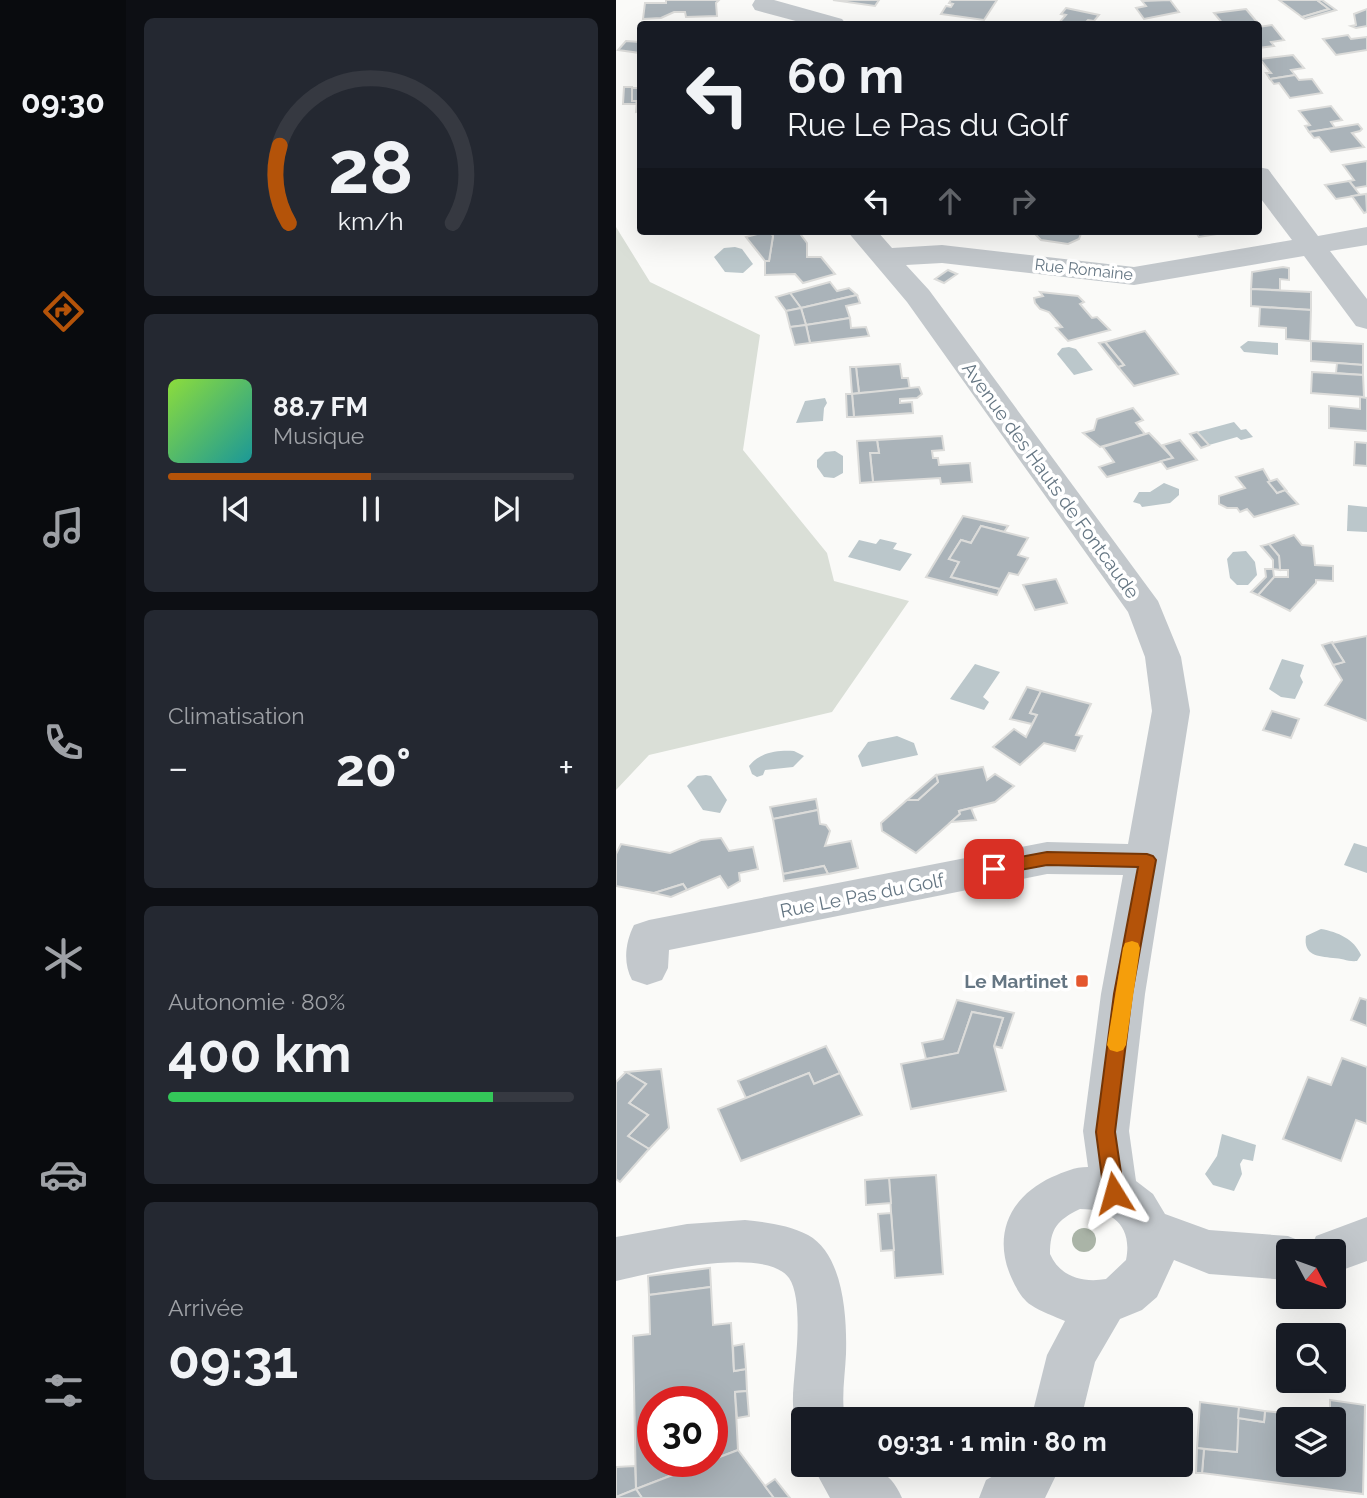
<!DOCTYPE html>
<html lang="fr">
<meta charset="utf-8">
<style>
body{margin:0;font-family:Raleway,sans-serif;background:#242831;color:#f1f3f6;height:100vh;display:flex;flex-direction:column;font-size:26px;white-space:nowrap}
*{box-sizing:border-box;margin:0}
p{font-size:23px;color:#9ea1a6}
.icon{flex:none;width:38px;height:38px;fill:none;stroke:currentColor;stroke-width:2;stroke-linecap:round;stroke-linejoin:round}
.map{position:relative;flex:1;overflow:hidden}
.details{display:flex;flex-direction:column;gap:18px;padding:18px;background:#0d0f14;width:490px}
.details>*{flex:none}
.guide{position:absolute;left:21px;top:21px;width:625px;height:214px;border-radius:7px;box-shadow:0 7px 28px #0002;background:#171b24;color:#f1f3f6;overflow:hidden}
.needle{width:46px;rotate:131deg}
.controls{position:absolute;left:660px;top:1239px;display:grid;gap:14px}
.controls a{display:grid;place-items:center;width:70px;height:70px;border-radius:7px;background:#171b24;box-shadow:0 7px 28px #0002;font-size:35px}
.speed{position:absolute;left:21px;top:1386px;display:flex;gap:14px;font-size:35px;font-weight:700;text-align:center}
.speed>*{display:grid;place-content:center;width:91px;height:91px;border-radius:50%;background:#171b24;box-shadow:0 7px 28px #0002;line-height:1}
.speed .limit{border:10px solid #d22;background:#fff;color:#111}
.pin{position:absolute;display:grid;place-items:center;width:60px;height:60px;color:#fff;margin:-30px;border-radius:14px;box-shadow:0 4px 10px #0006}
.me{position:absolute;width:77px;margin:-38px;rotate:352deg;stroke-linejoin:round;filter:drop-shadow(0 0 5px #0008)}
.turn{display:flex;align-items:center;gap:24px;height:147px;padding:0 35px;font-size:32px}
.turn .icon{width:91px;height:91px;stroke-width:2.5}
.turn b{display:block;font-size:49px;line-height:60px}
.lanes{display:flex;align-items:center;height:66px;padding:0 35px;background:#0003;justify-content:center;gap:35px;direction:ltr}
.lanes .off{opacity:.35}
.big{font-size:52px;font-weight:700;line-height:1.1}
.details .tile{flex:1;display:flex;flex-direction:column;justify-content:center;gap:10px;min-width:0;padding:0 24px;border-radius:10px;background:#242831}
.details .dial{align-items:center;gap:0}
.dial svg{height:182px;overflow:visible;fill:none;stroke:#363941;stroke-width:7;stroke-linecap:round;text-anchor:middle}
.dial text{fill:#f1f3f6;stroke:none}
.song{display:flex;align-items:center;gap:21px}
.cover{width:84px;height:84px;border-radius:10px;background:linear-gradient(135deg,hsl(90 70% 55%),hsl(180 70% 35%))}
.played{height:7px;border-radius:4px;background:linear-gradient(90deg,#b45309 50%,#363941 50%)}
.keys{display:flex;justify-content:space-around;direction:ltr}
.heat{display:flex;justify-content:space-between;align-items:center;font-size:38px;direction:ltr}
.charge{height:10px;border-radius:5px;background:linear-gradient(90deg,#34c759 80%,#363941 0)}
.trip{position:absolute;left:175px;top:1407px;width:402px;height:70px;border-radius:7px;background:#171b24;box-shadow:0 7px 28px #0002;font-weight:700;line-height:70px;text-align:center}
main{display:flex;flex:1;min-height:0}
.tab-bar{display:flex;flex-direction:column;width:126px;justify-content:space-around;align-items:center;background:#090b0e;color:#9ea1a6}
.tab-bar .icon{width:49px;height:49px}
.tab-bar .selected{color:#b45309}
.tab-bar b{font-size:32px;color:#f1f3f6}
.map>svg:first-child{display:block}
</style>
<main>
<nav class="tab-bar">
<b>09:30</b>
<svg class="icon selected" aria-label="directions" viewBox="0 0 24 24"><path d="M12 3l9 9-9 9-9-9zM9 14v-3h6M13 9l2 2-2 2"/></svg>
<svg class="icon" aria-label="music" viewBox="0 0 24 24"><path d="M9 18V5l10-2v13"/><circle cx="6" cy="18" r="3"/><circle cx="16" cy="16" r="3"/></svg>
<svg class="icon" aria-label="phone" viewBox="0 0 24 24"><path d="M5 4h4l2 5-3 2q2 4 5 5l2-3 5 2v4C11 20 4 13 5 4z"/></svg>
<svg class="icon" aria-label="climate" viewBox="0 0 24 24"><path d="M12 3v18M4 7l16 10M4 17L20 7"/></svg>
<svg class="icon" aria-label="car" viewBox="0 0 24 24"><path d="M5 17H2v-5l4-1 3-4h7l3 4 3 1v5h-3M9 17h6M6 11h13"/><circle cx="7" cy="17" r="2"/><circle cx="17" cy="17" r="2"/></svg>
<svg class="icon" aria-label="filters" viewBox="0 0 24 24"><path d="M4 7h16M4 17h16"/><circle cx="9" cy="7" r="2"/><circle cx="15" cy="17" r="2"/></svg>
</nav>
<section class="details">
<div class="tile dial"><svg viewBox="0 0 100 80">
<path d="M14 69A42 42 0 1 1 86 69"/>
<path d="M14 69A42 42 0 0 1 10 35" stroke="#b45309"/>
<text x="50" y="56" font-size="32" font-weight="700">28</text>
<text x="50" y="72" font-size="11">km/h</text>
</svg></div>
<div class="tile">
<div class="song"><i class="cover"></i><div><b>88.7 FM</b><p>Musique</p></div></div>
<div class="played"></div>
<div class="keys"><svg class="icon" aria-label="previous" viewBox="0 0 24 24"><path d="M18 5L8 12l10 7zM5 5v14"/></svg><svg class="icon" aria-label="pause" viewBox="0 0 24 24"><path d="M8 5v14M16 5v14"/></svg><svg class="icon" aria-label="next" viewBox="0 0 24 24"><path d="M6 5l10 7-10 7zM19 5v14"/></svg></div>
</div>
<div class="tile"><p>Climatisation</p>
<div class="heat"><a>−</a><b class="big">20°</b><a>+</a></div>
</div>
<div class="tile"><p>Autonomie · 80%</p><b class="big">400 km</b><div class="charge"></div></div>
<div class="tile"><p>Arrivée</p><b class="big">09:31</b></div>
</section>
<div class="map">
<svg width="751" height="1498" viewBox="0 0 751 1498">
<rect width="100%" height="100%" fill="#fafaf8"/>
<!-- green -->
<path fill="#dadfd7" d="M0 227 34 282 144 335 127 450 211 553 218 581 293 601 216 712 33 755 0 790Z"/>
<!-- water -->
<g fill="#bbc7cb">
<path d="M119 247 126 249 137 264 127 273 109 272 98 257 108 248Z"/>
<path d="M632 341 662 343V355L628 352 624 347Z"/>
<path d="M453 347 460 349 477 370 458 375 441 354 446 348Z"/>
<path d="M209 398 211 403 208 408 207 421 180 423 189 401Z"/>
<path d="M618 422 625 430 630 429 637 437 625 440 621 437 593 445 581 432Z"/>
<path d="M219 451 227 456V473L218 478 208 477 201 467V460L209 452Z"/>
<path d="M548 483 563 489V495L554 503 526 507 524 504 517 502 523 492H534Z"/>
<path d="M732 505 751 507V532L731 531Z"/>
<path d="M264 539 281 543 277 549 296 554 284 571 232 557 243 540 260 544Z"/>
<path d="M630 551 639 562 641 575 632 585H621L614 578 611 559 617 552Z"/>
<path d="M666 659 688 665 684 676 687 682 679 699 665 697 653 689Z"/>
<path d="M359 664 384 672 367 697 373 702 368 710 334 699Z"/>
<path d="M281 736 298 743 302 755 246 767 242 756 252 742Z"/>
<path d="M178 751 188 756 177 767 149 770 147 775 141 777 136 774 133 766C144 752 162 750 178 751Z"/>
<path d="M90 775 95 776 111 800 104 813 87 810 71 786 81 776Z"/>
<path d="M738 843 751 847V873L728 865Z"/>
<path d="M705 929C722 932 738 939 745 955L741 961C732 962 726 958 717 958 702 956 687 956 690 936Z"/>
<path d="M606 1134 640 1145 637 1161 627 1159 624 1164 626 1174 618 1191 597 1185 589 1174 601 1156Z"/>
</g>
<!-- building -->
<g fill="#aab3b9" stroke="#dcdcda" stroke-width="2" fill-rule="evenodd">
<path d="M50 0H103L100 3 101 16 70 17 69 12H58L45 18 27 19 29 3H50Z"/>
<path d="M217 0H263L259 6Z"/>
<path d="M335 0H381L368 20 325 14 330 6 335 7 337 4 333 3Z"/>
<path d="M554 0 563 12 528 19 520 8 530 6 526 1Z"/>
<path d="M663 0H701L713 9 686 17Z"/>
<path d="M701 0H706L720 10 689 19 686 17 713 9Z"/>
<path d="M450 8 483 15 478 21 472 20 468 24H442L450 15 445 14Z"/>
<path d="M630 9 641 22 607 24 598 13Z"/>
<path d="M751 9V26L740 28 735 26 740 25 738 14Z"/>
<path d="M656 25 668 40 655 42 658 46 642 48V27Z"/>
<path d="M732 35 735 39 751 37V50L720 55 707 39Z"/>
<path d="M10 41 24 42V53L2 50Z"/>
<path d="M677 55 688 68 675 70 679 75 654 79 650 73H655L644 59Z"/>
<path d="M679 75 683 80 696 79 706 93 674 98 663 83 658 84 654 79Z"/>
<path d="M8 87H16V101H21L20 104H7Z"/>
<path d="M16 88H24V111L20 112 21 101H16Z"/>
<path d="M715 106 726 120 715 122 719 128 693 132 689 126 694 125 683 111Z"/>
<path d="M742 124 746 129 744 131 736 133 748 147 715 152 703 137 698 138 693 132Z"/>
<path d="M751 161V186L739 188 733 181 738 180 727 165Z"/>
<path d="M733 181 744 195 720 199 709 185Z"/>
<path d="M750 194 751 212 748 213 736 196Z"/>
<path d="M153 231H182L191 243V257H205L219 274 187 283 179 274 149 275V261H153L157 236Z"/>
<path d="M153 231 157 236 153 261H149L130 237Z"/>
<path d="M420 231H466L463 239 452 244 425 240 419 234Z"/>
<path d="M579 231H619L583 237Z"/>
<path d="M667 267 673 268V280L664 279V290L635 289 636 272Z"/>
<path d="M332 270 341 274 328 283 319 279Z"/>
<path d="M214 282 221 291 233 288 241 295 185 308 174 293Z"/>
<path d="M635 289 695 292V310L635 306Z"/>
<path d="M424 292 462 296 468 302 464 304 476 318 481 317 494 330 452 341 440 328 446 327 433 312 424 309 419 303 418 298 427 296Z"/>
<path d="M174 293 185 308 170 311 160 297Z"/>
<path d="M241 295 244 303 230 306 234 318 190 325 185 308Z"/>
<path d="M644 307 695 310 694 341 670 339V328L643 326Z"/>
<path d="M185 308 190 325 174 327 170 311Z"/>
<path d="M234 318 235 328 250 327 253 336 194 343 190 325Z"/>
<path d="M190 325 194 343 179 345 174 327Z"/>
<path d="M529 331 562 374 518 386 502 367 508 365 489 342Z"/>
<path d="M695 341 747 344V365L695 361Z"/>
<path d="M489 342 508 365 502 367 483 343Z"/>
<path d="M721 363 747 365V375L720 373Z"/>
<path d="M284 364 286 378H292L294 390 243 393 240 367Z"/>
<path d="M234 367H240L243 393 236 394Z"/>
<path d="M696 372 747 375 748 397 695 393Z"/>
<path d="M303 387 306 394 301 398 284 399V403L296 402 297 413 238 417 236 394Z"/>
<path d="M230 394H236L238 417H231Z"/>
<path d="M744 397 751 398V431L713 428V406L744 409Z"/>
<path d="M517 408 527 420 520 423 529 434 484 447 467 433 478 430 481 419Z"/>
<path d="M581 432 593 445 585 448 574 434Z"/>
<path d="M533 433 557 458 491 477 483 467 498 462 487 447Z"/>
<path d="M326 436 328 450 316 451 317 458H322L323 465 354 463 356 482 325 484 324 478 257 482 254 453H263L261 440Z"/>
<path d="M261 440 263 453H254L257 482 244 483 241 441Z"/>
<path d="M564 440 581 460 551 469 545 461 557 458 547 445Z"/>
<path d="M739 442 751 443V466L738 465Z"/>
<path d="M647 469 661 493 669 490 682 504 638 517 631 509 624 512 621 508H611L603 504V496L629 488 620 477Z"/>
<path d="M661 479 670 490H669L661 493 652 482Z"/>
<path d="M347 516 392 526 388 532 365 526 355 543 345 540 333 559 343 562 335 577 384 589 381 595 310 577Z"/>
<path d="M365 526 412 538 402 555 412 558 402 575 393 573 384 589 335 577 343 562 333 559 345 540 355 543Z"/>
<path d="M678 535 686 545 697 546 699 565 717 566V581L700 580V583L674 611 642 595 658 577H672V570H664L663 556 653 544Z"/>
<path d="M653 544 663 556 664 570 657 569V560L645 546Z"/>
<path d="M649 569H657L658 577 642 595 635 592 650 577Z"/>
<path d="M440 579 451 603 419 610 407 585Z"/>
<path d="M751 636V721L709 705 726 680 717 665 728 662 716 643Z"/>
<path d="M716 642V643L728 662 717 665 706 645Z"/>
<path d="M411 687 425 691 414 713 421 715 416 724 394 719Z"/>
<path d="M425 691 475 704 460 735 466 736 459 751 428 743 404 765 377 747 398 729 410 737 421 715 414 713Z"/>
<path d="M656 711 683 719 675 738 647 730Z"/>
<path d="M367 767 371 780 379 774 398 786 379 802 343 811 344 814 300 853 266 831 265 823 291 800H302L322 782 320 775Z"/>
<path d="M320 775 322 782 302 800H291Z"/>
<path d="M200 799 202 810 157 819 154 807Z"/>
<path d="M355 808 360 820 335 822 344 814 343 811Z"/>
<path d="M202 810 204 824 210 825 214 831 209 846 235 841 242 868 212 874 208 866 167 874 157 819Z"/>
<path d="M105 838 113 851 137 847 142 869 123 873 124 881 112 888 104 876 71 890 67 884 38 893 0 886V854L5 844 54 853 85 840Z"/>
<path d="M208 866 212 874 168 881 167 874Z"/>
<path d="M67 884 71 890 55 897 38 893Z"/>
<path d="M744 998 751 1000V1026L735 1020Z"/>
<path d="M341 1000 398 1013 386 1048 378 1046 387 1018 356 1012 342 1053 310 1059 306 1043 327 1039Z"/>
<path d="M356 1012 387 1018 378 1046 390 1091 295 1109 285 1064 342 1053Z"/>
<path d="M210 1046 224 1073 198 1084 193 1073 130 1098 122 1081Z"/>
<path d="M726 1058 751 1067V1124L740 1120 725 1161 667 1139 692 1077 715 1085Z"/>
<path d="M45 1069 53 1128 33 1149 12 1136 32 1115 13 1103 30 1084 10 1072Z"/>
<path d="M10 1072 30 1084 13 1103 32 1115 12 1136 33 1149 4 1182 0 1179V1082Z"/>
<path d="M193 1073 198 1084 224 1073 246 1115 125 1161 102 1109Z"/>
<path d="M320 1175 327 1274 279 1278 273 1178Z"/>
<path d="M273 1178 275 1203 250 1205 249 1180Z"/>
<path d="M275 1213 278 1250 265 1251 262 1214Z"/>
<path d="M94 1268 95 1287 33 1295 32 1276Z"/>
<path d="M95 1287 97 1325 115 1323 118 1371 130 1369 131 1391 119 1392 122 1450 96 1460V1402H37V1461H92L20 1489 17 1336 34 1334 33 1295Z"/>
<path d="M128 1344 130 1369 118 1371 117 1346Z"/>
<path d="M131 1391 133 1416 121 1418 119 1392Z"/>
<path d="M714 1400 749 1405 747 1494 586 1473 588 1449 621 1452 622 1418 648 1422 649 1411 714 1419ZM672 1419H718V1465H672Z"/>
<path d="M584 1402 623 1407 621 1452 581 1448Z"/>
<path d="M623 1407 649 1411 648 1422 622 1418Z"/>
<path d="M581 1448 588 1449 586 1473H580Z"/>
<path d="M122 1450 158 1498H26L20 1489Z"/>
<path d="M19 1466 20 1489 0 1497V1467Z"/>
<path d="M159 1479 174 1498H158L149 1486Z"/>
<path d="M20 1489 26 1498H0V1497Z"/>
</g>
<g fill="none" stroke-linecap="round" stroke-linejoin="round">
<!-- street -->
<g fill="#c3c8cc" fill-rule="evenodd">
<path d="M139 0H158L226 19 230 24H191L139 10 136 5Z"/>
<path d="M642 167 652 169 702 236 751 227V245L714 251 751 299V329L740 326 688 256 518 285 326 263 290 265 313 290 542 601 565 657 574 711 529 994 513 1131 520 1181 537 1194 549 1214 593 1230 672 1236 689 1243 693 1251H672V1280L593 1274 558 1260 541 1297 526 1310 504 1319 479 1362 465 1419H415L431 1355 449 1321C438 1316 425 1312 415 1305 406 1299 400 1288 396 1279 376 1236 393 1197 436 1177 448 1172 458 1167 472 1167L467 1131 485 994 507 875 431 874 53 950 52 968 46 980 31 985 16 980C7 963 9 943 18 925L33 920 431 842 512 844 536 711 529 657 512 612 291 302 231 231H261L276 248 326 245 518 267 676 240 642 195ZM464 1209C496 1209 517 1226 510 1260L490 1279C467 1283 444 1277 434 1254 434 1229 441 1220 464 1209Z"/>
<path d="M751 1217V1261L718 1273V1251H693L700 1236Z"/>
<path d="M129 1220C150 1222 173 1225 192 1235 228 1255 231 1318 230 1354 229 1376 225 1398 229 1419H187V1437C173 1416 177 1394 179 1369 181 1348 186 1297 173 1278 149 1245 35 1273 0 1281V1237L71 1224Z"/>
<path d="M196 1465C235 1463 269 1457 286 1498H214Z"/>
<path d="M390 1465H445L429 1498H363L370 1480 388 1470Z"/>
</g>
</g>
<!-- trees -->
<circle fill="#aab4a7" cx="468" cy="1240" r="12"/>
<!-- route -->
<path fill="#b45309" stroke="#753606" stroke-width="2" d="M431 852 531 854 537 856 540 860 516 994 499 1132 508 1193 505 1199 498 1201 491 1199 488 1193 480 1132 498 994 522 867 431 865 378 875 372 873 370 869 372 864 378 862Z"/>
<!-- slow -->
<path fill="#f59e0b" d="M516 941 522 943 524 948 510 1045 507 1050 501 1052 494 1050 491 1045 507 948 509 943Z"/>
<!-- markers -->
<rect fill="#e4572e" stroke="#fff" stroke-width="2.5" x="459" y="974" width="14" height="14" rx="3.5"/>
<g text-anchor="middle" stroke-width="7" stroke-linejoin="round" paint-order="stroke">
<!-- far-street labels -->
<g font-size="16" fill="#657683" stroke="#fff">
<text transform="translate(468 269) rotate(6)" y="6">Rue Romaine</text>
</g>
<!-- street labels -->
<g font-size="19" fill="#657683" stroke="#fff">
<text transform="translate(435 480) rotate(54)" y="7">Avenue des Hauts de Fontcaude</text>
<text transform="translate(246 895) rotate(-11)" y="7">Rue Le Pas du Golf</text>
</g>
<!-- poi labels -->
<g font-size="19" font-weight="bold" fill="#657683" stroke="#fff" text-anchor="end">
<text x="452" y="988">Le Martinet</text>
</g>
</g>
</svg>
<div class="controls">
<a><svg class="needle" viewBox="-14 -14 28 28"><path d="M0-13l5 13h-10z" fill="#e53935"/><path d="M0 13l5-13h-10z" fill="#9ea1a6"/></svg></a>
<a><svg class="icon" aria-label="search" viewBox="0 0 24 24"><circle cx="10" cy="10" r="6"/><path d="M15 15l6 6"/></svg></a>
<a><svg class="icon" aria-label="layers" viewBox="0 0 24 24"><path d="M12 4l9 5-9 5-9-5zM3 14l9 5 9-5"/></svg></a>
</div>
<div class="speed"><div class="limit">30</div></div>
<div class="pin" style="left:378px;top:869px;background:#d93025"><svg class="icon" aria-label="arrive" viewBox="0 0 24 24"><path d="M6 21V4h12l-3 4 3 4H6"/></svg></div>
<svg class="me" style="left:498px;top:1193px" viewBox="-20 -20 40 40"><path d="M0-17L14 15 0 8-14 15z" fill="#b45309" stroke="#fff" stroke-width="4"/></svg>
<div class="trip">09:31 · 1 min · 80 m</div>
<div class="guide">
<div class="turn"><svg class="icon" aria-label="left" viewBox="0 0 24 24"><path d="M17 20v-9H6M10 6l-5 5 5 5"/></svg><div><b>60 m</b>Rue Le Pas du Golf</div></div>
<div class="lanes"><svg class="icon" aria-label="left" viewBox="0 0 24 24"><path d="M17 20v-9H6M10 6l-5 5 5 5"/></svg><svg class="icon off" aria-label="ahead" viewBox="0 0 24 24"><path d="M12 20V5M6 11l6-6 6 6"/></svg><svg class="icon off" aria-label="right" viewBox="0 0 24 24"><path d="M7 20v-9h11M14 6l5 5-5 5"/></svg></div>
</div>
</div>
</main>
